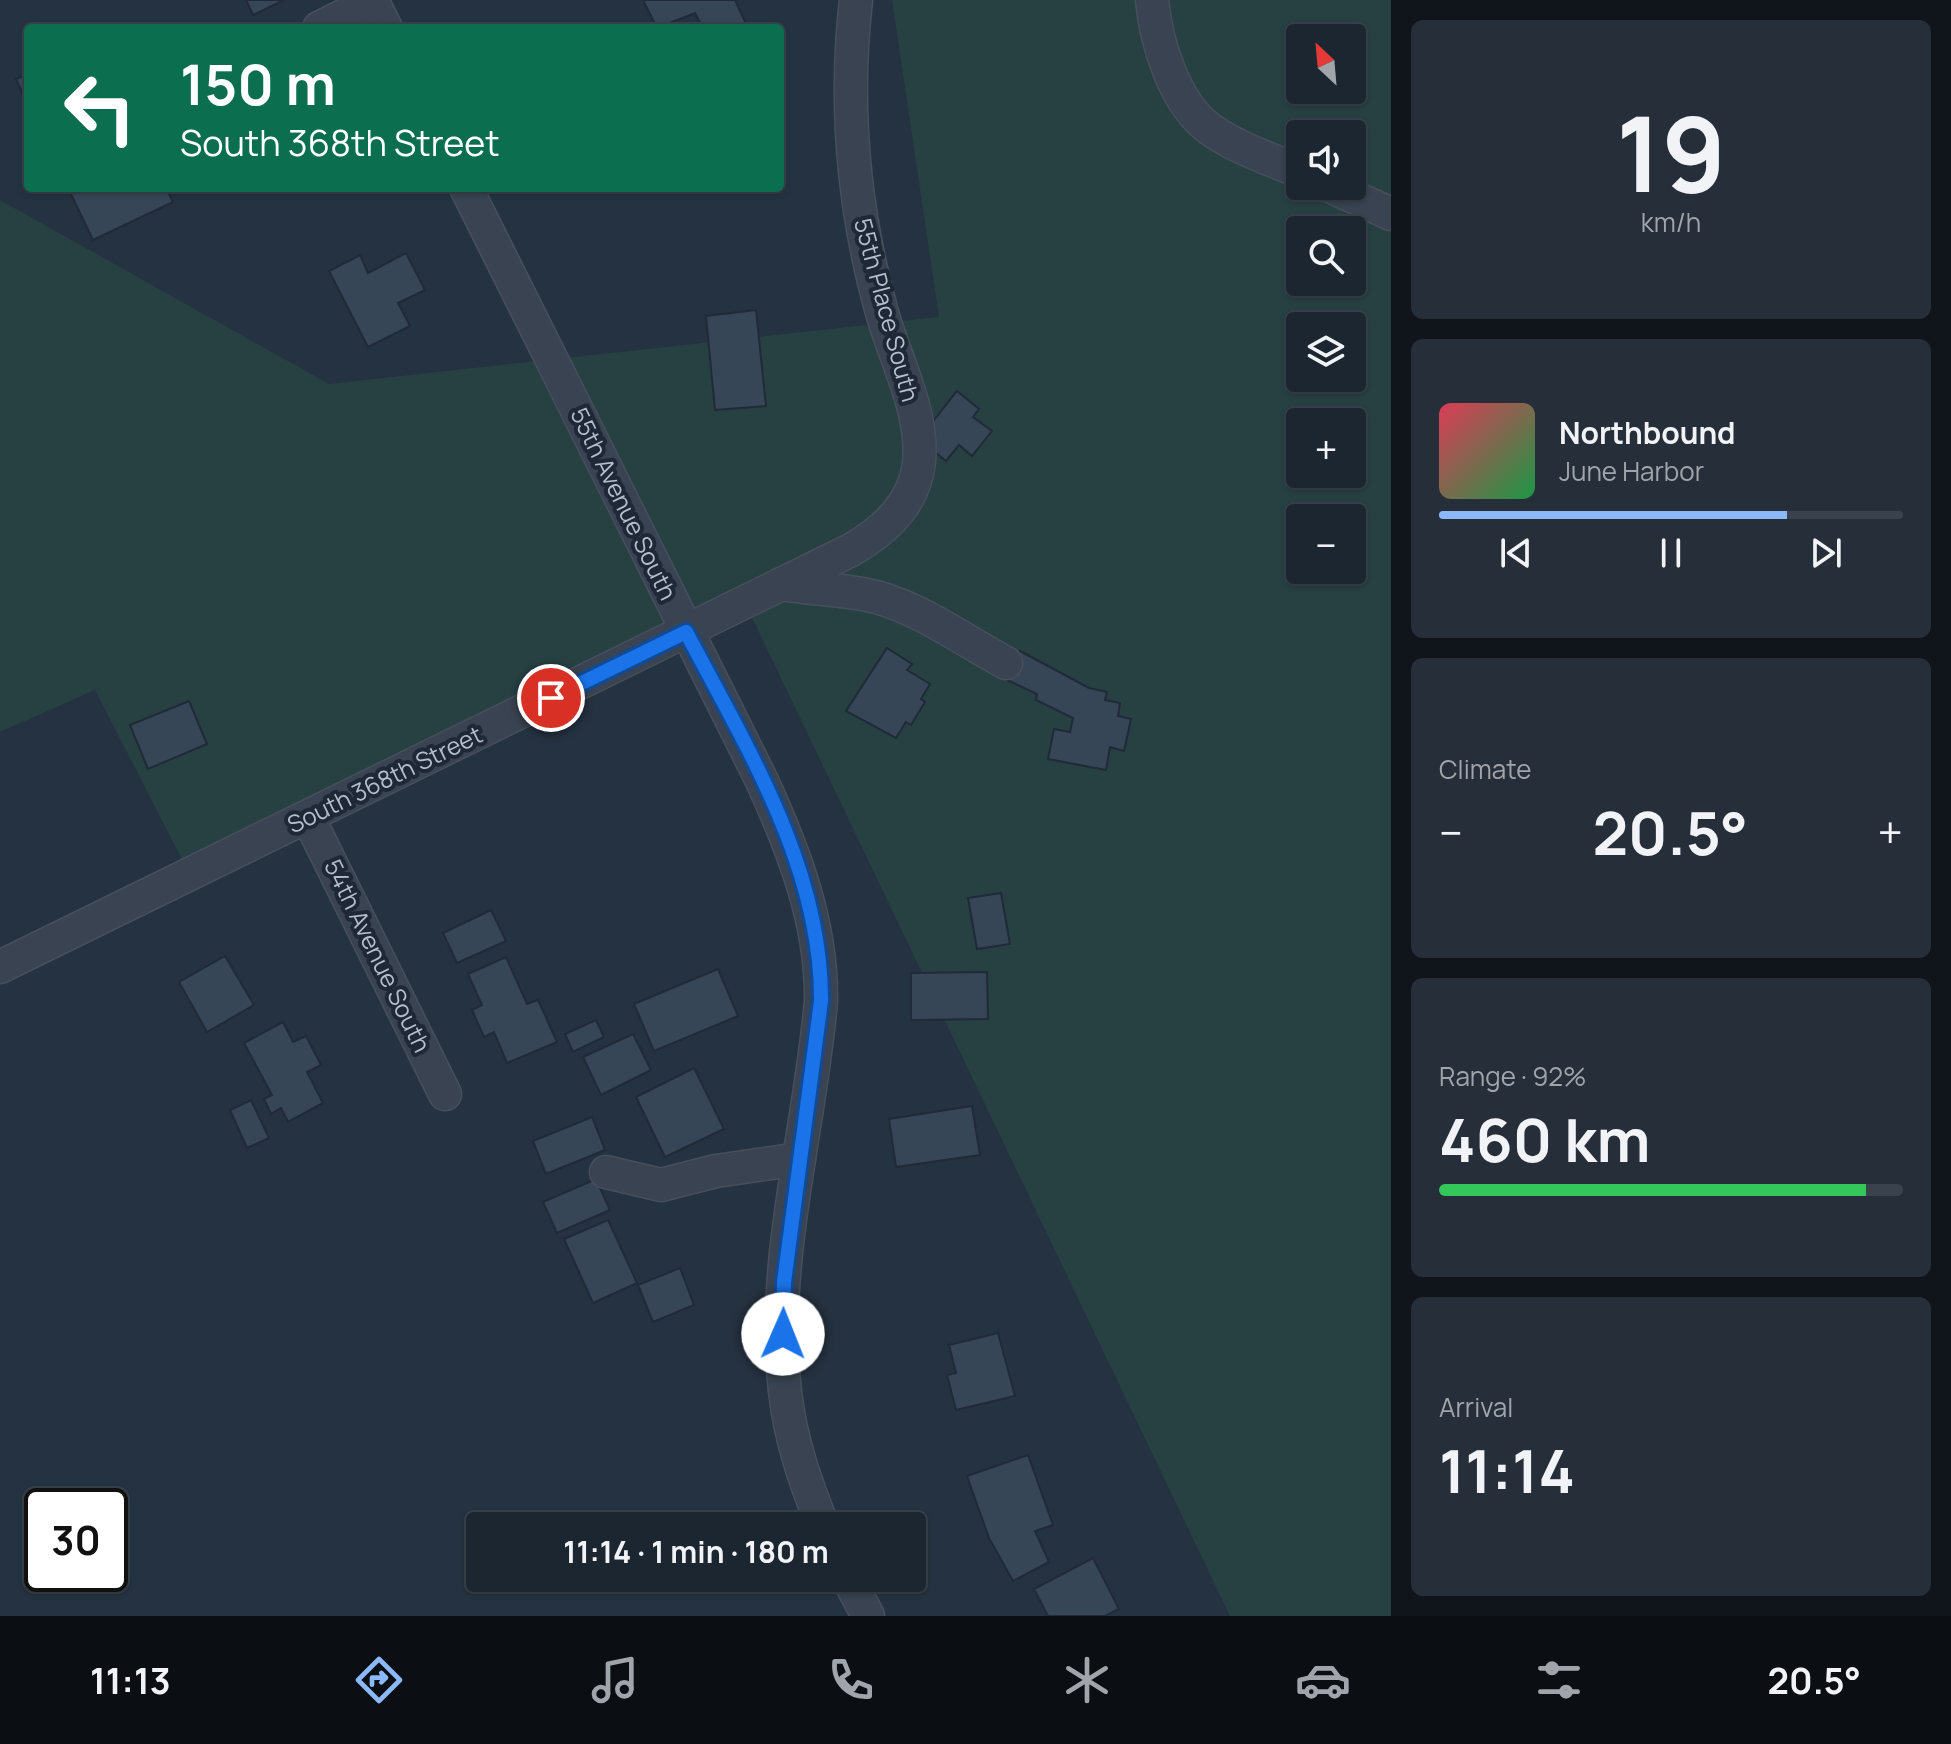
<!DOCTYPE html>
<meta charset="utf-8">
<style>
body{margin:0;font-family:Manrope,sans-serif;background:#252e39;color:#f1f3f6;height:100vh;display:flex;flex-direction:column;font-size:30px;white-space:nowrap}
*{box-sizing:border-box;margin:0}
p{font-size:26px;color:#a0a5ab}
.icon{flex:none;width:44px;height:44px;fill:none;stroke:currentColor;stroke-width:2;stroke-linecap:round;stroke-linejoin:round}
.map{position:relative;flex:1;overflow:hidden}
.sheet{display:flex;flex-direction:column;gap:20px;padding:20px;background:#0f151b;width:560px}
.sheet>*{flex:none}
.guide{position:absolute;left:24px;top:24px;width:760px;height:168px;border-radius:8px;box-shadow:0 2px 6px #0004,0 0 0 2px #3a434d;background:#0b6e4f;color:#fff;overflow:hidden}
.needle{width:52px;rotate:334deg}
.fabs{position:absolute;left:1286px;top:24px;display:grid;gap:16px}
.fabs a{display:grid;place-items:center;width:80px;height:80px;border-radius:8px;background:#1c2631;box-shadow:0 2px 6px #0004,0 0 0 2px #3a434d;font-size:40px}
.speed{position:absolute;left:24px;top:1488px;display:flex;gap:16px;font-size:40px;font-weight:700;text-align:center}
.speed>*{display:grid;place-content:center;width:104px;height:104px;border-radius:50%;background:#1c2631;box-shadow:0 2px 6px #0004,0 0 0 2px #3a434d;line-height:1}
.speed .limit{border:4px solid #111;border-radius:12px;background:#fff;color:#111}
.pin{position:absolute;display:grid;place-items:center;width:68px;height:68px;color:#fff;margin:-34px;border:4px solid #fff;border-radius:50%;box-shadow:0 2px 8px #0007}
.me{position:absolute;width:88px;margin:-44px;rotate:1deg;stroke-linejoin:round;filter:drop-shadow(0 0 6px #0008)}
.turn{display:flex;align-items:center;gap:28px;height:168px;padding:0 24px;font-size:36px}
.turn .icon{width:104px;height:104px;stroke-width:2.5}
.turn b{display:block;font-size:56px;line-height:68px}
.big{font-size:60px;font-weight:700;line-height:1.1}
.sheet .tile{flex:1;display:flex;flex-direction:column;justify-content:center;gap:12px;min-width:0;padding:0 28px;border-radius:12px;background:#252e39}
.sheet .dial{align-items:center;gap:0}
.dial b{font-size:104px;line-height:1}
.song{display:flex;align-items:center;gap:24px}
.cover{width:96px;height:96px;border-radius:12px;background:linear-gradient(135deg,hsl(350 70% 55%),hsl(140 70% 35%))}
.played{height:8px;border-radius:4px;background:linear-gradient(90deg,#8bb9fb 75%,#3a434d 75%)}
.keys{display:flex;justify-content:space-around;direction:ltr}
.heat{display:flex;justify-content:space-between;align-items:center;font-size:44px;direction:ltr}
.charge{height:12px;border-radius:6px;background:linear-gradient(90deg,#34c759 92%,#3a434d 0)}
.trip{position:absolute;left:466px;top:1512px;width:460px;height:80px;border-radius:8px;background:#1c2631;box-shadow:0 2px 6px #0004,0 0 0 2px #3a434d;font-weight:700;line-height:80px;text-align:center}
.tab-bar{display:flex;height:128px;justify-content:space-around;align-items:center;background:#0b0f14;color:#a0a5ab}
.tab-bar .icon{width:56px;height:56px}
.tab-bar .selected{color:#8bb9fb}
.tab-bar b{font-size:36px;color:#f1f3f6}
main{display:flex;flex:1;min-height:0}
.map>svg:first-child{display:block}
</style>
<main>
<div class="map">
<svg width="1391" height="1616" viewBox="0 0 1391 1616">
<rect width="100%" height="100%" fill="#253241"/>
<!-- green -->
<path fill="#274042" fill-rule="evenodd" d="M892 0H1391V1616H1230L745 603 190 875 95 690 0 732V200L329 384 939 317ZM1300 38H1352V90H1300ZM1300 134H1352V186H1300ZM1300 230H1352V282H1300ZM1300 326H1352V378H1300ZM1300 422H1352V474H1300ZM1300 518H1352V570H1300Z"/>
<!-- building -->
<g fill="#374657" stroke="#202a38" stroke-width="2">
<path d="M246 0H284L253 15Z"/>
<path d="M643 0H735L748 28H703L695 13 657 28Z"/>
<path d="M28 74V105L16 79Z"/>
<path d="M68 188H166L173 202 93 240Z"/>
<path d="M406 253 425 290 398 303 410 326 368 347 329 271 360 255 368 273Z"/>
<path d="M756 310 766 406 715 410 706 316Z"/>
<path d="M957 391 979 409 973 417 992 431 972 456 959 445 946 461 919 439Z"/>
<path d="M887 648 912 664 907 670 930 684 921 699 925 702 911 725 906 722 896 738 846 711Z"/>
<path d="M1020 651 1089 688 1107 692 1105 700 1120 703 1118 716 1131 719 1124 751 1110 747 1106 770 1048 759 1054 729 1070 732 1073 718 1036 700 1037 694 1007 680Z"/>
<path d="M189 701 207 744 148 769 130 725Z"/>
<path d="M1001 893 1010 944 977 949 968 898Z"/>
<path d="M491 910 506 941 457 963 443 933Z"/>
<path d="M225 956 254 1005 207 1032 179 982Z"/>
<path d="M506 957 527 1004 538 1000 557 1042 507 1063 494 1032 484 1037 472 1010 482 1005 468 974Z"/>
<path d="M718 969 738 1016 654 1051 634 1004Z"/>
<path d="M987 972 988 1019 911 1020V973Z"/>
<path d="M596 1020 604 1037 573 1052 565 1034Z"/>
<path d="M283 1022 293 1042 306 1036 321 1065 307 1072 323 1103 288 1122 281 1108 271 1114 264 1099 272 1095 244 1043Z"/>
<path d="M633 1034 651 1070 601 1095 583 1057Z"/>
<path d="M694 1068 724 1129 665 1157 636 1097Z"/>
<path d="M251 1100 269 1138 247 1148 230 1110Z"/>
<path d="M972 1106 980 1155 896 1167 889 1119Z"/>
<path d="M592 1117 605 1150 546 1174 533 1141Z"/>
<path d="M596 1179 610 1210 557 1233 543 1202Z"/>
<path d="M608 1220 637 1283 593 1303 564 1239Z"/>
<path d="M680 1268 694 1305 653 1322 638 1285Z"/>
<path d="M998 1333 1015 1396 956 1410 947 1375 956 1373 949 1345Z"/>
<path d="M1028 1455 1053 1525 1035 1531 1049 1562 1013 1581 989 1538 967 1476Z"/>
<path d="M1093 1558 1119 1609 1105 1616H1048L1034 1589Z"/>
</g>
<g fill="none" stroke-linecap="round" stroke-linejoin="round">
<defs>
<g id="minor">
<path d="M372 0 386 28"/>
<path d="M1152 0C1156 42 1174 103 1210 129 1236 148 1271 159 1300 172"/>
<path d="M319 28 373 1"/>
<path d="M1330 186 1391 214"/>
<path d="M466 188 762 781C794 851 822 923 821 1001 810 1130 770 1261 785 1391 790 1438 805 1482 823 1526"/>
<path d="M782 584C809 589 836 589 862 594 912 602 961 639 1006 663"/>
<path d="M308 817 445 1094"/>
<path d="M0 967 851 550C884 531 915 503 919 462 924 410 894 358 881 309 853 207 844 105 856 0"/>
<path d="M606 1172 661 1185 716 1171 799 1159"/>
<path d="M848 1578 868 1616"/>
</g>
</defs>
<!-- minor casing -->
<use href="#minor" stroke="#464f5d" stroke-width="35"/>
<!-- minor -->
<use href="#minor" stroke="#394351" stroke-width="32"/>
</g>
<g fill="none" stroke-linecap="round" stroke-linejoin="round">
<defs>
<path id="route" d="M551 698 686 632C746 746 822 868 821 1001L784 1282 783 1334"/>
</defs>
<!-- route casing -->
<use href="#route" stroke="#114b97" stroke-width="20"/>
<!-- route -->
<use href="#route" stroke="#1a73e8" stroke-width="14"/>
</g>
<g text-anchor="middle" stroke-width="8" stroke-linejoin="round" paint-order="stroke">
<!-- street labels -->
<g font-size="24" fill="#b6becb" stroke="#1e2836">
<text transform="translate(886 310) rotate(75)" y="8">55th Place South</text>
<text transform="translate(623 504) rotate(64)" y="8">55th Avenue South</text>
<text transform="translate(385 780) rotate(-26)" y="8">South 368th Street</text>
<text transform="translate(377 956) rotate(64)" y="8">54th Avenue South</text>
</g>
</g>
</svg>
<div class="fabs">
<a><svg class="needle" viewBox="-14 -14 28 28"><path d="M0-13l5 13h-10z" fill="#e53935"/><path d="M0 13l5-13h-10z" fill="#a0a5ab"/></svg></a>
<a><svg class="icon" aria-label="sound" viewBox="0 0 24 24"><path d="M4 9h4l5-4v14l-5-4H4zM17 9q2 3 0 6"/></svg></a>
<a><svg class="icon" aria-label="search" viewBox="0 0 24 24"><circle cx="10" cy="10" r="6"/><path d="M15 15l6 6"/></svg></a>
<a><svg class="icon" aria-label="layers" viewBox="0 0 24 24"><path d="M12 4l9 5-9 5-9-5zM3 14l9 5 9-5"/></svg></a>
<a>+</a>
<a>−</a>
</div>
<div class="speed"><div class="limit">30</div></div>
<div class="pin" style="left:551px;top:698px;background:#d93025"><svg class="icon" aria-label="arrive" viewBox="0 0 24 24"><path d="M6 21V4h12l-3 4 3 4H6"/></svg></div>
<svg class="me" style="left:783px;top:1334px" viewBox="-20 -20 40 40"><circle r="19" fill="#fff"/><path d="M0-13L10 11 0 6-10 11z" fill="#1a73e8"/></svg>
<div class="trip">11:14 · 1 min · 180 m</div>
<div class="guide">
<div class="turn"><svg class="icon" aria-label="left" viewBox="0 0 24 24"><path d="M17 20v-9H6M10 6l-5 5 5 5"/></svg><div><b>150 m</b>South 368th Street</div></div>
</div>
</div>
<section class="sheet">
<div class="tile dial"><b>19</b><p>km/h</p></div>
<div class="tile">
<div class="song"><i class="cover"></i><div><b>Northbound</b><p>June Harbor</p></div></div>
<div class="played"></div>
<div class="keys"><svg class="icon" aria-label="previous" viewBox="0 0 24 24"><path d="M18 5L8 12l10 7zM5 5v14"/></svg><svg class="icon" aria-label="pause" viewBox="0 0 24 24"><path d="M8 5v14M16 5v14"/></svg><svg class="icon" aria-label="next" viewBox="0 0 24 24"><path d="M6 5l10 7-10 7zM19 5v14"/></svg></div>
</div>
<div class="tile"><p>Climate</p>
<div class="heat"><a>−</a><b class="big">20.5°</b><a>+</a></div>
</div>
<div class="tile"><p>Range · 92%</p><b class="big">460 km</b><div class="charge"></div></div>
<div class="tile"><p>Arrival</p><b class="big">11:14</b></div>
</section>
</main>
<nav class="tab-bar">
<b>11:13</b>
<svg class="icon selected" aria-label="directions" viewBox="0 0 24 24"><path d="M12 3l9 9-9 9-9-9zM9 14v-3h6M13 9l2 2-2 2"/></svg>
<svg class="icon" aria-label="music" viewBox="0 0 24 24"><path d="M9 18V5l10-2v13"/><circle cx="6" cy="18" r="3"/><circle cx="16" cy="16" r="3"/></svg>
<svg class="icon" aria-label="phone" viewBox="0 0 24 24"><path d="M5 4h4l2 5-3 2q2 4 5 5l2-3 5 2v4C11 20 4 13 5 4z"/></svg>
<svg class="icon" aria-label="climate" viewBox="0 0 24 24"><path d="M12 3v18M4 7l16 10M4 17L20 7"/></svg>
<svg class="icon" aria-label="car" viewBox="0 0 24 24"><path d="M5 17H2v-5l4-1 3-4h7l3 4 3 1v5h-3M9 17h6M6 11h13"/><circle cx="7" cy="17" r="2"/><circle cx="17" cy="17" r="2"/></svg>
<svg class="icon" aria-label="filters" viewBox="0 0 24 24"><path d="M4 7h16M4 17h16"/><circle cx="9" cy="7" r="2"/><circle cx="15" cy="17" r="2"/></svg>
<b>20.5°</b>
</nav>
